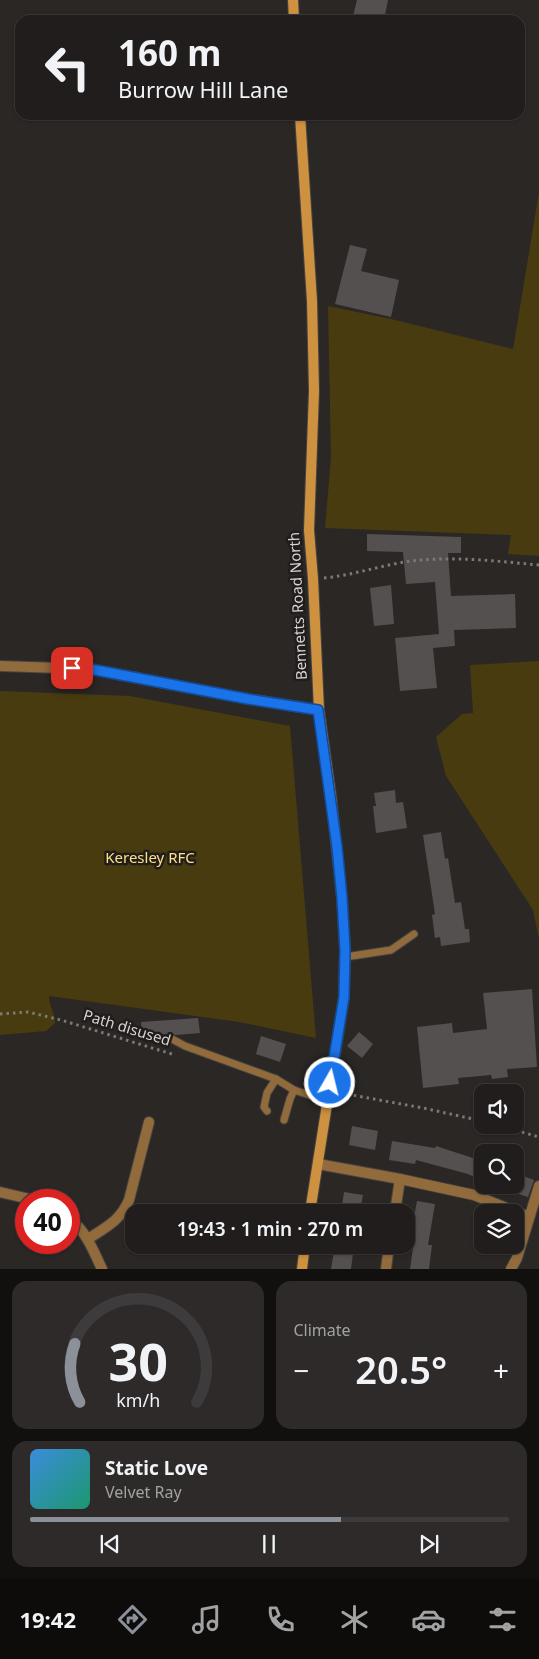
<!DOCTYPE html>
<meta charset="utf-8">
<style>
body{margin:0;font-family:"Noto Sans",sans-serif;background:#2d2a29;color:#f1f3f6;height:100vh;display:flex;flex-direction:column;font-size:19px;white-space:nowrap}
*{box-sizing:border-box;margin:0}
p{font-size:16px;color:#a2a2a3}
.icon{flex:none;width:28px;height:28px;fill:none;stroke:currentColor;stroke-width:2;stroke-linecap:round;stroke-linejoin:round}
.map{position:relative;height:1269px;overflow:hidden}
.side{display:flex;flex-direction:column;gap:12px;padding:12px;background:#12100f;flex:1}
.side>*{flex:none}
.top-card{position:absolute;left:15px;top:15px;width:510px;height:105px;border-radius:15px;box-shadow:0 1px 4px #0004,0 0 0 1px #3d3b3b;background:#201d1c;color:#f1f3f6;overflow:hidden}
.controls{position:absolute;left:474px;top:1084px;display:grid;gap:10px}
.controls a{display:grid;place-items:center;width:50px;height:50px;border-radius:10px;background:#201d1c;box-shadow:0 1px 4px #0004,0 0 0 1px #3d3b3b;font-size:25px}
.speed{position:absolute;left:15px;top:1189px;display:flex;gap:10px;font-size:25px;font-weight:700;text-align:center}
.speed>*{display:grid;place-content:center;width:65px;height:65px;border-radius:50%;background:#201d1c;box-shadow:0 1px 4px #0004,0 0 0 1px #3d3b3b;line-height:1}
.speed .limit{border:8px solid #d22;background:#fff;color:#111}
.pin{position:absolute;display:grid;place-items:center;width:42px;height:42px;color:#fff;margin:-21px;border-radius:10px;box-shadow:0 2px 8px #0006}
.me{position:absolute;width:55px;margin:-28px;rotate:8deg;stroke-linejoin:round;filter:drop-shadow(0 0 4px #0008)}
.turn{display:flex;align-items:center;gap:18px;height:105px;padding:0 20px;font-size:22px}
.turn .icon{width:65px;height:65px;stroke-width:2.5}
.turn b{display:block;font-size:35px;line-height:42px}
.big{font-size:38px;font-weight:600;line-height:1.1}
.side .tile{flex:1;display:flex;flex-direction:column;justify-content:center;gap:8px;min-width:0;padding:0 18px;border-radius:15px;background:#2d2a29}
.side .dial{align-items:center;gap:0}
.dial svg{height:130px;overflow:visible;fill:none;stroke:#3d3b3b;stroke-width:7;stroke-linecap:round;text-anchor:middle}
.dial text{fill:#f1f3f6;stroke:none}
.song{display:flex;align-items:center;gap:15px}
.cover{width:60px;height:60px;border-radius:8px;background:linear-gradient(135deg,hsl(210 70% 55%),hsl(160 70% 35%))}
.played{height:5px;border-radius:2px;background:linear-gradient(90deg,#8c9099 65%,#3d3b3b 65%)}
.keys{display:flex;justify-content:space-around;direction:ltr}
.heat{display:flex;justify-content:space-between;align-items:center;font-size:28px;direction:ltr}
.side .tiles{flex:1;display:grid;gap:12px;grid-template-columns:1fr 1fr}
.tile:last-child{grid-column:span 2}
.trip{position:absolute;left:125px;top:1204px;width:290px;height:50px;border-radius:15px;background:#201d1c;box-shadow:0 1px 4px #0004,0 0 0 1px #3d3b3b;font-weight:600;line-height:50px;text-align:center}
.dock{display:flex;height:80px;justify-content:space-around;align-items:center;background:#0d0c0b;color:#a2a2a3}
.dock .icon{width:35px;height:35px}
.dock .on{color:#8c9099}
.dock b{font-size:22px;color:#f1f3f6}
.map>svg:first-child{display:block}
</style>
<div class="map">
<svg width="539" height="1269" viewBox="0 0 539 1269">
<rect width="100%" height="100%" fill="#2a2725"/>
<!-- green -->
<g fill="#483b0f">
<path d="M539 192V556L508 554 511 535 325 528 331 457 328 306 391 319 513 349Z"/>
<path d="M539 661V939L533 910 446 776 436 737 462 714 473 713 470 665Z"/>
<path d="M0 691 130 696 290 726 316 1038 239 1022 49 996C49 1006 55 1013 55 1023L46 1031 0 1035Z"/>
</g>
<!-- building -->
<g fill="#54504f">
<path d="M357 0H388L384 20H352Z"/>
<path d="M350 245 367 249 361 271 399 280 391 317 335 304Z"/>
<path d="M367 534 461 537V553H448L451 596 515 594 516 628 454 630 455 646 433 648 437 688 400 691 395 638 439 634 435 582 406 584 403 552 367 551Z"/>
<path d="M391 585 394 624 374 626 370 588Z"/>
<path d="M395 790 396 803 403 802 407 828 376 833 373 806H376L374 793Z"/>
<path d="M441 832 445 859 448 858 455 903 461 902 465 929H469L470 942 441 946 440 937 435 938 432 915 435 914 423 835Z"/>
<path d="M532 989 537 1067 507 1069 508 1077 492 1079 491 1075 458 1078 459 1084 423 1088 417 1027 452 1023 453 1033 487 1029 483 993Z"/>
<path d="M198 1018 200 1033 176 1035 171 1034 168 1036 142 1039 141 1022Z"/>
<path d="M359 1032 373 1044 362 1058 347 1046Z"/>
<path d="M261 1036 286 1044 280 1062 256 1054Z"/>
<path d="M352 1126 378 1131 375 1150 349 1145Z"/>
<path d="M392 1141 435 1148 436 1146 482 1161V1181L468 1174 416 1160 415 1164 389 1160Z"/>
<path d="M515 1173 534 1180 528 1197 515 1193Z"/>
<path d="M344 1192 363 1195 360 1212H341Z"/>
<path d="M417 1201 435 1204 428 1245H432L429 1269H410L416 1227H412Z"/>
<path d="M335 1245H354L351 1269H331Z"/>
</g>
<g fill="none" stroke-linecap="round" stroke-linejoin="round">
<defs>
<g id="lane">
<path d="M345 957 391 950 414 934"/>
<path d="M172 1039 185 1046 276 1079 294 1090 328 1101"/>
<path d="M267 1111 264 1107 267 1093 276 1079"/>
<path d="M284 1120 290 1099 294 1090"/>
</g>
<g id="street">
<path d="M0 666 90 669 248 699 319 710"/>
<path d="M318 1164 400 1179 474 1195 529 1217"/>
<path d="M0 1192 34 1200"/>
<path d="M395 1212 400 1179"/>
<path d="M69 1218C86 1231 93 1250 102 1269"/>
<path d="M88 1239C106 1227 120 1221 129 1200L149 1122"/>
<path d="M386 1269 389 1245"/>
<path d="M511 1269 517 1258 539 1186"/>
</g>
<g id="secondary">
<path d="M293 0 294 20"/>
<path d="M300 115 312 301 314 391 309 530 313 579 319 710 331 796 342 898 345 950 344 997 310 1212"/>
<path d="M302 1269 305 1245"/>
</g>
</defs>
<!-- lane casing -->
<use href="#lane" stroke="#464341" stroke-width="9"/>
<!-- street casing -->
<use href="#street" stroke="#464341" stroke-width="12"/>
<!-- secondary casing -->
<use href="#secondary" stroke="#464341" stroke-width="12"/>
<!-- path -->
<g stroke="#7c7978" stroke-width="3" stroke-dasharray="2.5 4" stroke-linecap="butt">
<path d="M324 578C354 575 382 565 411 561 453 556 497 561 539 565"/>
<path d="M0 1014 28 1012 61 1020 175 1055"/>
<path d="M341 1093 423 1108 482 1121"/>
<path d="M497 1125 539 1137"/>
</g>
<!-- lane -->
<use href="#lane" stroke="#916b3c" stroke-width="7"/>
<!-- street -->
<use href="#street" stroke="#916b3c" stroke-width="10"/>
<!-- secondary -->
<use href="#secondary" stroke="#cd9140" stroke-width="10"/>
</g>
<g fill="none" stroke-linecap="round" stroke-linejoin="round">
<defs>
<path id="route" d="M72 668 90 669 248 699 318 710 337 847 342 898 345 950 344 997 330 1083"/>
</defs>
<!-- route casing -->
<use href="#route" stroke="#114b97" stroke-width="12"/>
<!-- route -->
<use href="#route" stroke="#1a73e8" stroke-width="9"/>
</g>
<g text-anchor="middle" stroke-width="5" stroke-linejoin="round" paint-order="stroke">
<!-- street labels -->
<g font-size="15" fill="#d6d4d3" stroke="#201d1c">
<text transform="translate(298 606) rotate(-93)" y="5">Bennetts Road North</text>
<text transform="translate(127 1028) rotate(17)" y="5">Path disused</text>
</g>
<!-- park labels -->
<g font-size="15" fill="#fee082" stroke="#201d1c">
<text x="150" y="863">Keresley RFC</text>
</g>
</g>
</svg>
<div class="controls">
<a><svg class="icon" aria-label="sound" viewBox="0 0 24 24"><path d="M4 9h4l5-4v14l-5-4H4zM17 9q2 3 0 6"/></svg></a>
<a><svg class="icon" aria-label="search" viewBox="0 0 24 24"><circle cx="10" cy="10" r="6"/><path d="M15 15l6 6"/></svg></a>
<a><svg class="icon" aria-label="layers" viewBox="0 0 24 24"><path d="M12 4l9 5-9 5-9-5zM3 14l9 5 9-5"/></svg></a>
</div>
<div class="speed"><div class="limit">40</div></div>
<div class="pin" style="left:72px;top:668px;background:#d93025"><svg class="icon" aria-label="arrive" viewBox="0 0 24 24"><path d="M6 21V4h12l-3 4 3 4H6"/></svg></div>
<svg class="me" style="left:330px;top:1083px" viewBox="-20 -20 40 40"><circle r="17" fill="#1a73e8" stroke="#fff" stroke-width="3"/><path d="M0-11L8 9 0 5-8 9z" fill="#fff"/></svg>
<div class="trip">19:43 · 1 min · 270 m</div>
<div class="top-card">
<div class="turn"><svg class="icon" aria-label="left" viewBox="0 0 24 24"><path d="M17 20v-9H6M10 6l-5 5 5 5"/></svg><div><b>160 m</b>Burrow Hill Lane</div></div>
</div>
</div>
<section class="side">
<div class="tiles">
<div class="tile dial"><svg viewBox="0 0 100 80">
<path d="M14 69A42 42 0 1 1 86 69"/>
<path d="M14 69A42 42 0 0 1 11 33" stroke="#8c9099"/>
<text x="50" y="56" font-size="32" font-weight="700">30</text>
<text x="50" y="72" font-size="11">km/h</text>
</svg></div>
<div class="tile"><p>Climate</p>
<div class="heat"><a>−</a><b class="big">20.5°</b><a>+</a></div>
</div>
<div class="tile">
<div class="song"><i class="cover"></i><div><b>Static Love</b><p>Velvet Ray</p></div></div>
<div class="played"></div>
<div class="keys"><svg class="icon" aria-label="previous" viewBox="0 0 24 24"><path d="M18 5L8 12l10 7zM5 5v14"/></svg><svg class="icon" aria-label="pause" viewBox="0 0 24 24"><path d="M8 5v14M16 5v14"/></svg><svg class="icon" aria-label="next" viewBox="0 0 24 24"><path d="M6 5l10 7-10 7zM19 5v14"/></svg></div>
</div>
</div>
</section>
<nav class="dock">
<b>19:42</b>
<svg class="icon on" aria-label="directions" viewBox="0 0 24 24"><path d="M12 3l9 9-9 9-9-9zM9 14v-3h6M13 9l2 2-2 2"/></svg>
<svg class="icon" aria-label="music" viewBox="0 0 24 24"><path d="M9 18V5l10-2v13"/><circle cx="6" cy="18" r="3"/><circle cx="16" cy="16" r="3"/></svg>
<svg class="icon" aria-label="phone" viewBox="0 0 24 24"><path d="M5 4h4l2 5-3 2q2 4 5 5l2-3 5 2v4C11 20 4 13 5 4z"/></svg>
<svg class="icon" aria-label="climate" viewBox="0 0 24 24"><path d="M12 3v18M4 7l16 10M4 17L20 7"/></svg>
<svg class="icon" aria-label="car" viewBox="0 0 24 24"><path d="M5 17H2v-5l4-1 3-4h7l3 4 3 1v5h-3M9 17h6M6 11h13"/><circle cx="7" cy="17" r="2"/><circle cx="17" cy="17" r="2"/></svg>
<svg class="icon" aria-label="filters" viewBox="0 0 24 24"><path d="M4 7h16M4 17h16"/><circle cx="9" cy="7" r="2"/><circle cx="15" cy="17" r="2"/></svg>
</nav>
